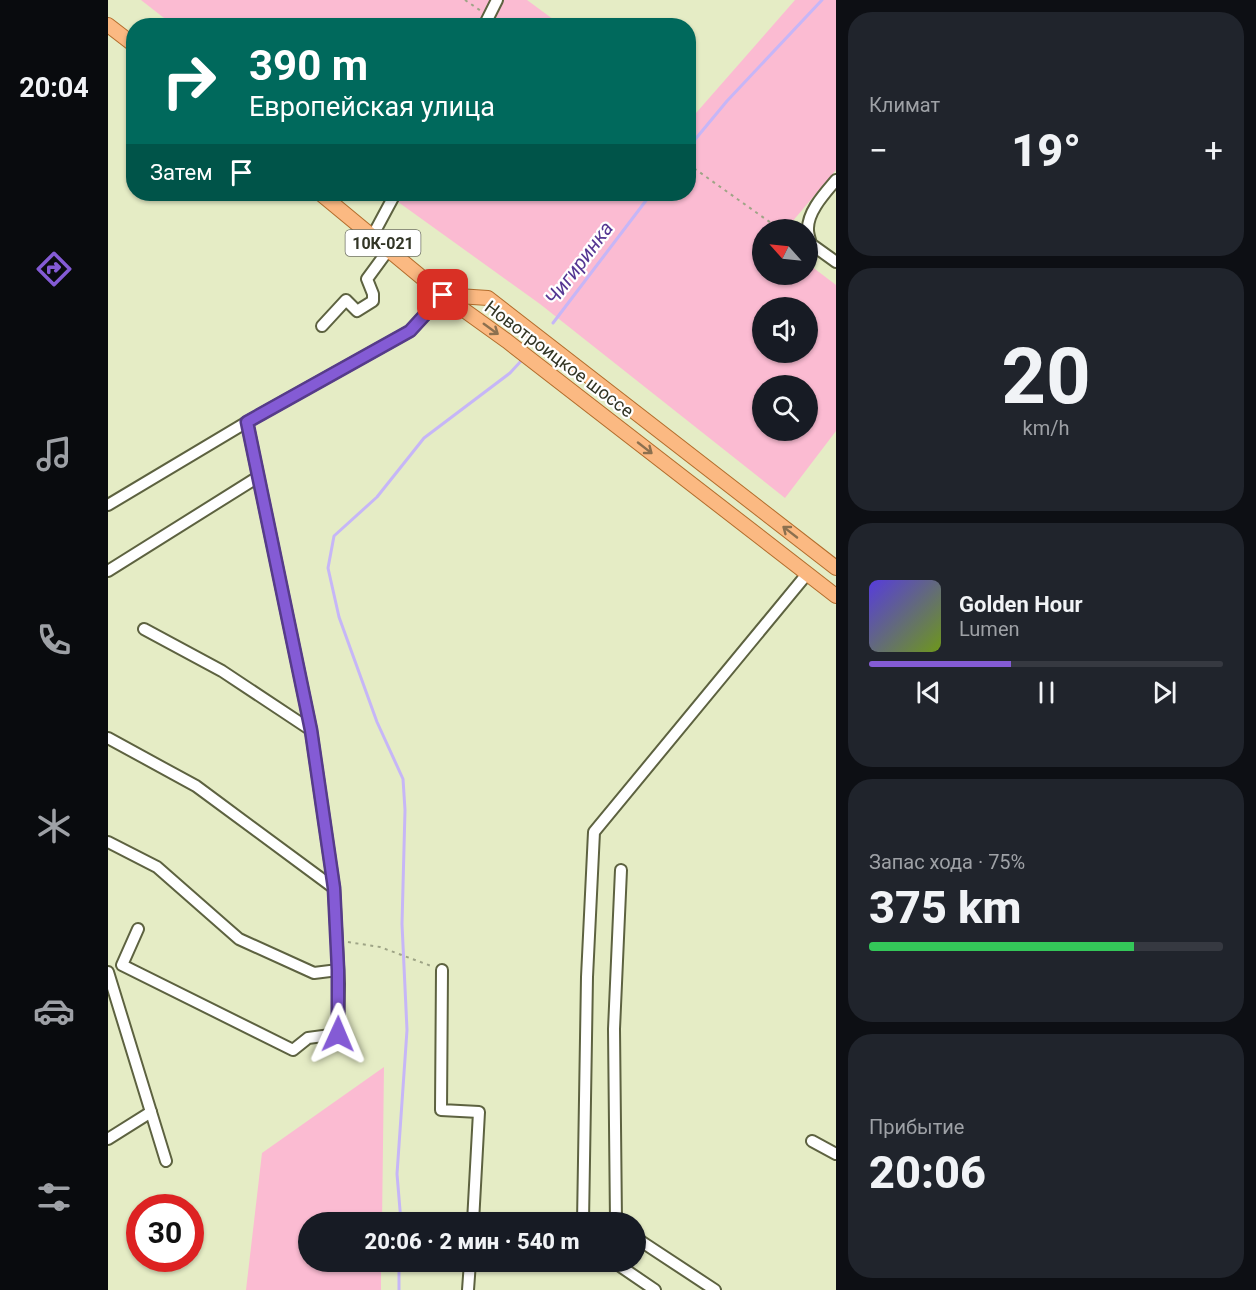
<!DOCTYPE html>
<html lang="ru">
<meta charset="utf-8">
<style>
body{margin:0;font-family:Roboto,sans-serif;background:#20242c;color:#f1f3f6;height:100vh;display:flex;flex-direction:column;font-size:22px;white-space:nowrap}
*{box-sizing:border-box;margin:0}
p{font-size:20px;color:#9ea1a6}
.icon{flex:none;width:33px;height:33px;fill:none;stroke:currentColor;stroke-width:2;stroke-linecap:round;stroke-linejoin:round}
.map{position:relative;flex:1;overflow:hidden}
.side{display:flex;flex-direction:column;gap:12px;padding:12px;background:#0d0f14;width:420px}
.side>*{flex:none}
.banner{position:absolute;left:18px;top:18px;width:570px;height:183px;border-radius:24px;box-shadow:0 2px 4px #0004;background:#00695c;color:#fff;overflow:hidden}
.needle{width:39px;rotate:297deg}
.buttons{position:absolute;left:644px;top:219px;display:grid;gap:12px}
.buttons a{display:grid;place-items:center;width:66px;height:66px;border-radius:50%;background:#171b24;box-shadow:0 2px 4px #0004;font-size:30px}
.speed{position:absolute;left:18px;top:1194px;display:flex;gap:12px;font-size:30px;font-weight:700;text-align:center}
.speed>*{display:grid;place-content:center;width:78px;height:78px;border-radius:50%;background:#171b24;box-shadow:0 2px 4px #0004;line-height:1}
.speed .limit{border:9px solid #d22;background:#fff;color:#111}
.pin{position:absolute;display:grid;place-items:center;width:51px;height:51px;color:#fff;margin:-26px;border-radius:12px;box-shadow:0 3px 9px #0006}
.me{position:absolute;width:66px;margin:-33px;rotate:1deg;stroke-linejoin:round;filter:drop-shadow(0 0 4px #0008)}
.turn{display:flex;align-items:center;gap:21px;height:126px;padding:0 24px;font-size:27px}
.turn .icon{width:78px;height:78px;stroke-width:2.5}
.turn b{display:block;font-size:42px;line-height:51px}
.then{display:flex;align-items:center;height:57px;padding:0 24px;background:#0003;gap:12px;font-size:22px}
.big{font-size:45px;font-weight:800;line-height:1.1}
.side .card{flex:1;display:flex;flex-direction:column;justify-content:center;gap:9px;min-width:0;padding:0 21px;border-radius:24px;background:#20242c}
.side .dial{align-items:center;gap:0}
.dial b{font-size:78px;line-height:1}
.song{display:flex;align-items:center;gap:18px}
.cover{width:72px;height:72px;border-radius:9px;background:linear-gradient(135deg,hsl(250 70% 55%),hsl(80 70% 35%))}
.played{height:6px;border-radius:3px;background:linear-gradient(90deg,#845bd5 40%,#363941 40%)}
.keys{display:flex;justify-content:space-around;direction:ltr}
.heat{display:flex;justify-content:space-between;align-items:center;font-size:33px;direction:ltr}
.charge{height:9px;border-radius:4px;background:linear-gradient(90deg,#34c759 75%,#363941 0)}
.trip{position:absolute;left:190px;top:1212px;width:348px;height:60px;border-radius:30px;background:#171b24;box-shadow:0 2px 4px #0004;font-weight:800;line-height:60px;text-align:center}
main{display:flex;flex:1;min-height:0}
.dock{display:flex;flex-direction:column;width:108px;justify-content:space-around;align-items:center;background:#090b0e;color:#9ea1a6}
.dock .icon{width:42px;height:42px}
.dock .selected{color:#845bd5}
.dock b{font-size:27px;color:#f1f3f6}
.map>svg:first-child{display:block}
</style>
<main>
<nav class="dock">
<b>20:04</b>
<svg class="icon selected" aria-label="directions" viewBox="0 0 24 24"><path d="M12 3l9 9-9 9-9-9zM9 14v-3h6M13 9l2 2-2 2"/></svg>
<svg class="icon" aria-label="music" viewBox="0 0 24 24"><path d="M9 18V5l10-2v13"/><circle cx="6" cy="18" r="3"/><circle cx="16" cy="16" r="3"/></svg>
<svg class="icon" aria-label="phone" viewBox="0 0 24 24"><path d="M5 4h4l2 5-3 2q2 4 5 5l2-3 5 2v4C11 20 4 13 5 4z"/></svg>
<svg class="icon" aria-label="climate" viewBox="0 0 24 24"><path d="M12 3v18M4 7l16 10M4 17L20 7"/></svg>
<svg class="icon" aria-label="car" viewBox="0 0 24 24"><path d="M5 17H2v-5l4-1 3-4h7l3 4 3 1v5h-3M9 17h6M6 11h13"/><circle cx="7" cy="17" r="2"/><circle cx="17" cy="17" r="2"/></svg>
<svg class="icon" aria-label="filters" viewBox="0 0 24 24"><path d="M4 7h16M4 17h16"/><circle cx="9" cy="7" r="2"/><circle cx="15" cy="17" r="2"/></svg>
</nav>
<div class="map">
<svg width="728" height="1290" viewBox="0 0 728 1290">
<rect width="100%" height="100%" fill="#e5ecc5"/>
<!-- green -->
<g fill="#fbbbd2" fill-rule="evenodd">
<path d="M33 0H419L453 25H65Z"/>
<path d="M687 0H728V170L678 229 654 230V274H699V263L728 285V431L677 498 432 304 279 194H580L581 121ZM654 308H699V352H654ZM654 386H699V430H654Z"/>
<path d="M276 1067 274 1222H201V1262H273V1290H138L154 1153Z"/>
</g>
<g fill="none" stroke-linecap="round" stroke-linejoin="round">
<!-- stream -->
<g stroke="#c6b6f7" stroke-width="3">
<path d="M580 148 619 101 714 0"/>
<path d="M445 323 543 194"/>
<path d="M293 1222 289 1174 299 1030 294 924 297 810 295 779 269 722 231 617 220 568 226 536 269 497 316 438 402 373 413 361"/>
<path d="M291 1262V1290"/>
</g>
<defs>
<g id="minor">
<path d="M376 26 389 0"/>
<path d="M728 180C717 193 699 212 700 230 700 234 702 240 703 244L728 262"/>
<path d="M265 235 287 194"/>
<path d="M214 326 238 300 249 311 265 301V294L259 279 281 249"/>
<path d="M0 505 139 422"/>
<path d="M0 571 150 477"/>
<path d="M36 629 114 671 203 730"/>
<path d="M0 738 88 786 226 888"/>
<path d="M0 842 49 867 131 939 206 973 230 970"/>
<path d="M30 929 14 965 185 1050 200 1038 230 1034 231 984 226 888 203 730 139 422 302 331 335 295"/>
<path d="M334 970 333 1110 371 1112 365 1222"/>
<path d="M0 972 58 1161"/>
<path d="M0 1139 43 1112"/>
<path d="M704 1141 728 1154"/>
<path d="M475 1222 479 977 486 832 699 574"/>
<path d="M508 1222 506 1029 513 870"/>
<path d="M528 1238 607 1290"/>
<path d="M506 1262 547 1290"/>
<path d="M360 1290 362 1262"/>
</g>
<g id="major">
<path d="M0 25 26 45"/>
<path d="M213 194 335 295 399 341 728 596"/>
<path d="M335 295 380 298 728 568"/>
</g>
</defs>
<!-- minor casing -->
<use href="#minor" stroke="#5d6240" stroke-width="14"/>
<!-- major casing -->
<use href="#major" stroke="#b36d2c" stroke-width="16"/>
<!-- path -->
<g stroke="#9ea486" stroke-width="2" stroke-dasharray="3 4.5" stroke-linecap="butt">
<path d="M357 0 373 11"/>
<path d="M580 164 673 230"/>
<path d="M240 942 272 947 326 967"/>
</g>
<!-- minor -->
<use href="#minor" stroke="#fff" stroke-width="10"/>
<!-- major -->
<use href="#major" stroke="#fbb982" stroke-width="14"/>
</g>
<!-- one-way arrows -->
<defs><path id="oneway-shaft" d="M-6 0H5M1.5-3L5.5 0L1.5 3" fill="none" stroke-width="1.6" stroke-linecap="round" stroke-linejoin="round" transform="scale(1.5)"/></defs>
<g stroke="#8c704f">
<use href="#oneway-shaft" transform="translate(383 329) rotate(36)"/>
<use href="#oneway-shaft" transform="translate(537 448) rotate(38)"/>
<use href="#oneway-shaft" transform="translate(682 532) rotate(-142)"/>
</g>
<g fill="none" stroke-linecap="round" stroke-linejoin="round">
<defs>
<path id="route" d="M230 1034V970L226 888 203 730 139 422 302 331 335 295"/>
</defs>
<!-- route casing -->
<use href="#route" stroke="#563b8a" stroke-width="15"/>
<!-- route -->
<use href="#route" stroke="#845bd5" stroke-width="10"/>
</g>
<g text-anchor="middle" stroke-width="4.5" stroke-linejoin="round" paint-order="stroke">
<!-- shield labels -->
<rect fill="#fff" stroke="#707266" stroke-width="1.5" x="237.5" y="230" width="75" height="26" rx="4.5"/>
<g font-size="16" font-weight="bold" fill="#323525">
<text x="275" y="249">10К-021</text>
</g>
<!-- street labels -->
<g font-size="18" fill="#323525" stroke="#fff">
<text transform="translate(451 359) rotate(37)" y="6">Новотроицкое шоссе</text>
</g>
<!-- water labels -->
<g font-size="20" font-style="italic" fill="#563793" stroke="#fff">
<text transform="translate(471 263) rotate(-53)" y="7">Чигиринка</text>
</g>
</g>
</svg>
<div class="buttons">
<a><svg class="needle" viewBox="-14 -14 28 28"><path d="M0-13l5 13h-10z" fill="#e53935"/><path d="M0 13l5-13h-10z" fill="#9ea1a6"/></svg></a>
<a><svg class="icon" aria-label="sound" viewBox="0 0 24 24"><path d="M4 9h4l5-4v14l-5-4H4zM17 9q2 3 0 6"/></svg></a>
<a><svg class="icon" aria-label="search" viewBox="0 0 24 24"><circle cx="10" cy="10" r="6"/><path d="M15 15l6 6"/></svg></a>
</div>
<div class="speed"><div class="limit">30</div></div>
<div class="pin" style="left:335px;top:295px;background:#d93025"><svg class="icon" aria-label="arrive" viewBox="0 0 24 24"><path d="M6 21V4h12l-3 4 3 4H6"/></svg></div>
<svg class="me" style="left:230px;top:1034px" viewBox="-20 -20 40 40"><path d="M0-17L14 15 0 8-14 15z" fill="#845bd5" stroke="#fff" stroke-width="4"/></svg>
<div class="trip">20:06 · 2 мин · 540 m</div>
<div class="banner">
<div class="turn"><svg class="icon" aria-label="right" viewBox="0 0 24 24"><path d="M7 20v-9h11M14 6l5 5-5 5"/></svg><div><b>390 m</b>Европейская улица</div></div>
<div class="then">Затем<svg class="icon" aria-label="arrive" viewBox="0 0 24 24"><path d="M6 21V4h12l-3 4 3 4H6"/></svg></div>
</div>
</div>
<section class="side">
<div class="card"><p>Климат</p>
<div class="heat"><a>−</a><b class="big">19°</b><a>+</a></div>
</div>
<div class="card dial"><b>20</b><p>km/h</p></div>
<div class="card">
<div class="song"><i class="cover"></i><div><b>Golden Hour</b><p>Lumen</p></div></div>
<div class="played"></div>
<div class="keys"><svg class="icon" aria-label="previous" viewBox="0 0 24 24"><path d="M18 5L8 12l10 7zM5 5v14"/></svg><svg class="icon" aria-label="pause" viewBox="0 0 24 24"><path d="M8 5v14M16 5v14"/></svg><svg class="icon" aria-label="next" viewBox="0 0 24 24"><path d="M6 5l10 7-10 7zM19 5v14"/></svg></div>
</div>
<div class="card"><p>Запас хода · 75%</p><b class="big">375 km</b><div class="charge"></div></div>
<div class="card"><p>Прибытие</p><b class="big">20:06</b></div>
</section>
</main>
